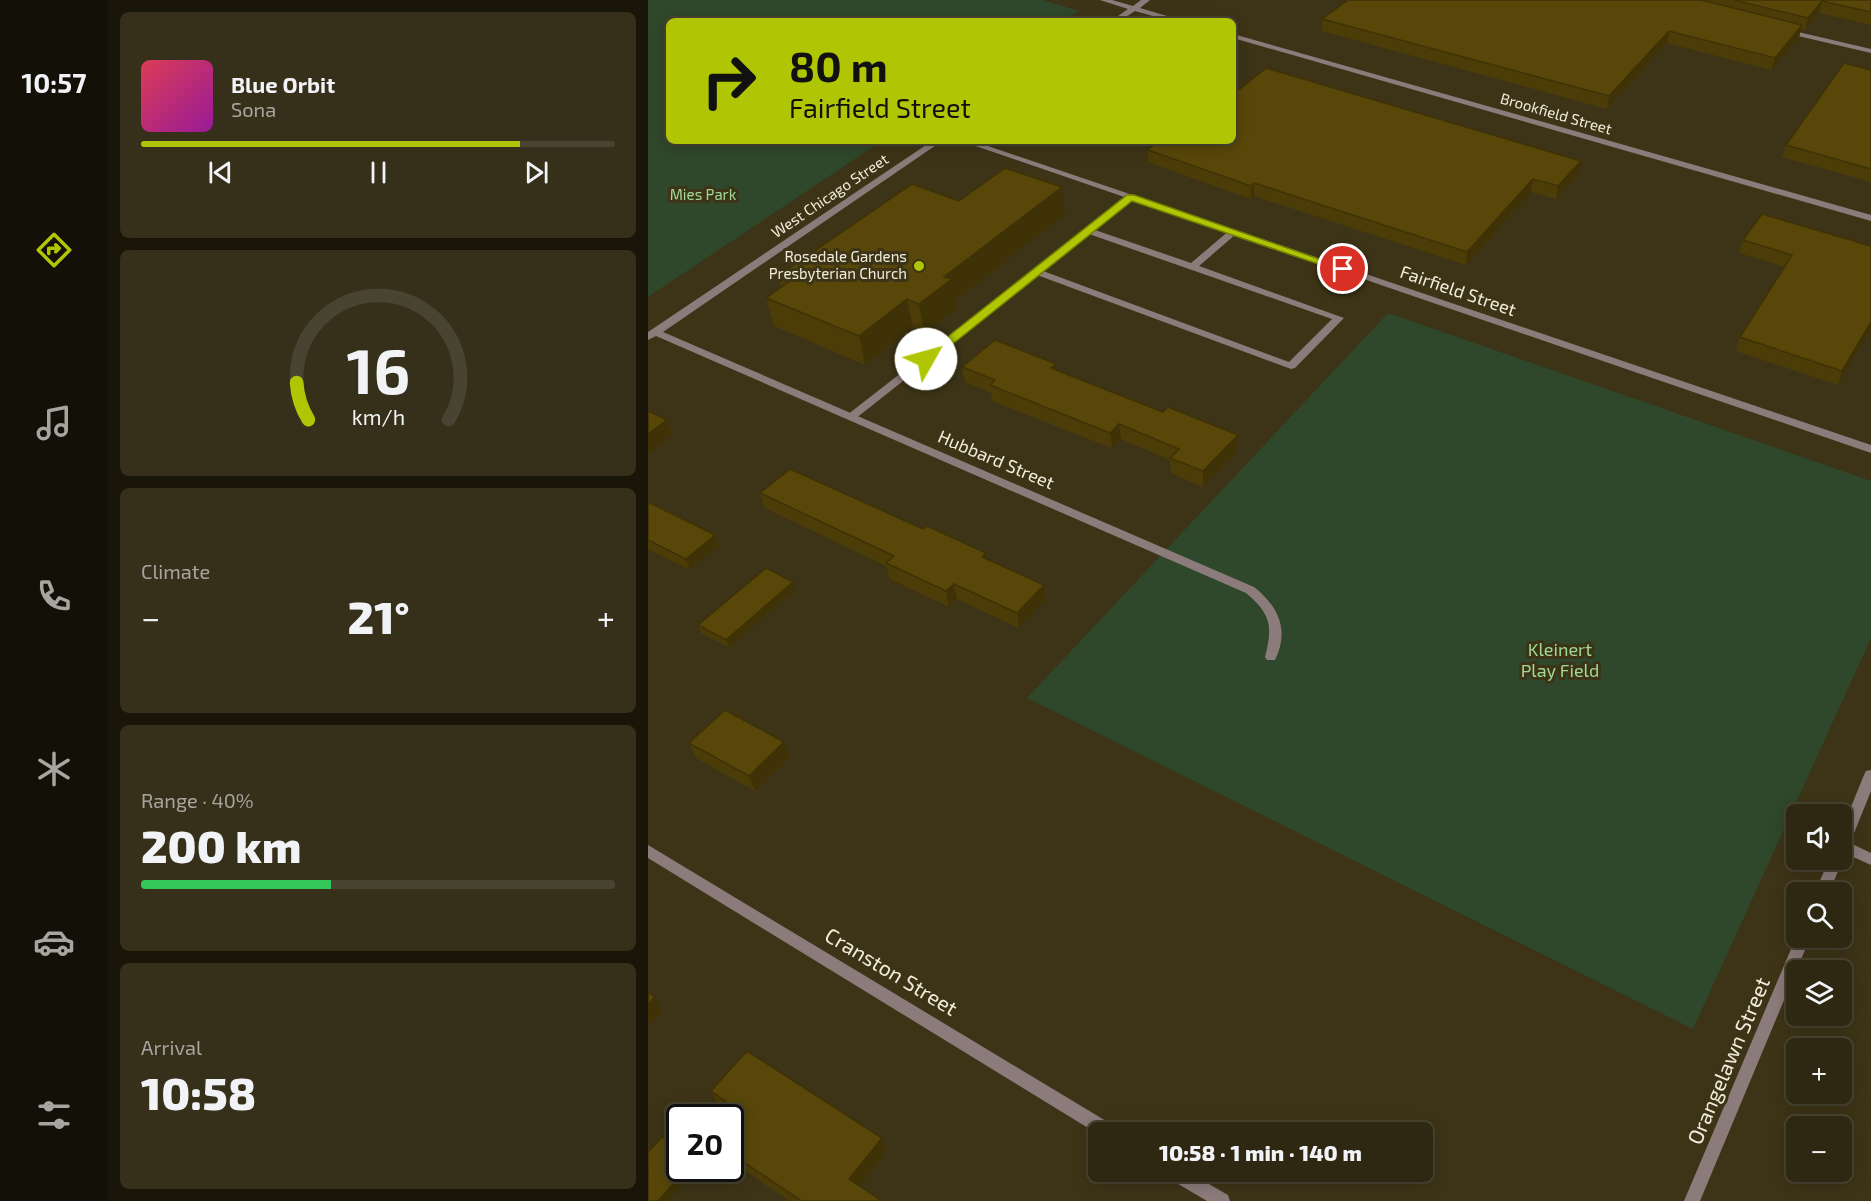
<!DOCTYPE html>
<meta charset="utf-8">
<style>
body{margin:0;font-family:"Exo 2",sans-serif;background:#362f1a;color:#f1f3f6;height:100vh;display:flex;flex-direction:column;font-size:22px;white-space:nowrap}
*{box-sizing:border-box;margin:0}
p{font-size:20px;color:#a7a59f}
.icon{flex:none;width:33px;height:33px;fill:none;stroke:currentColor;stroke-width:2;stroke-linecap:round;stroke-linejoin:round}
.map{position:relative;flex:1;overflow:hidden}
.side{display:flex;flex-direction:column;gap:12px;padding:12px;background:#191509;width:540px}
.side>*{flex:none}
.hud{position:absolute;left:18px;top:18px;width:570px;height:126px;border-radius:9px;box-shadow:0 3px 15px #0003,0 0 0 2px #494431;background:#b0c503;color:#111;overflow:hidden}
.buttons{position:absolute;left:1138px;top:804px;display:grid;gap:12px}
.buttons a{display:grid;place-items:center;width:66px;height:66px;border-radius:9px;background:#2e2711;box-shadow:0 3px 15px #0003,0 0 0 2px #494431;font-size:30px}
.speed{position:absolute;left:18px;top:1104px;display:flex;gap:12px;font-size:30px;font-weight:700;text-align:center}
.speed>*{display:grid;place-content:center;width:78px;height:78px;border-radius:50%;background:#2e2711;box-shadow:0 3px 15px #0003,0 0 0 2px #494431;line-height:1}
.speed .limit{border:3px solid #111;border-radius:9px;background:#fff;color:#111}
.pin{position:absolute;display:grid;place-items:center;width:51px;height:51px;color:#fff;margin:-26px;border:3px solid #fff;border-radius:50%;box-shadow:0 2px 6px #0007}
.me{position:absolute;width:66px;margin:-33px;rotate:52deg;stroke-linejoin:round;filter:drop-shadow(0 0 4px #0008)}
.turn{display:flex;align-items:center;gap:21px;height:126px;padding:0 24px;font-size:27px}
.turn .icon{width:78px;height:78px;stroke-width:2.5}
.turn b{display:block;font-size:42px;line-height:51px}
.big{font-size:45px;font-weight:800;line-height:1.1}
.side .card{flex:1;display:flex;flex-direction:column;justify-content:center;gap:9px;min-width:0;padding:0 21px;border-radius:9px;background:#362f1a}
.side .dial{align-items:center;gap:0}
.dial svg{height:156px;overflow:visible;fill:none;stroke:#494431;stroke-width:7;stroke-linecap:round;text-anchor:middle}
.dial text{fill:#f1f3f6;stroke:none}
.song{display:flex;align-items:center;gap:18px}
.cover{width:72px;height:72px;border-radius:9px;background:linear-gradient(135deg,hsl(350 70% 55%),hsl(300 70% 35%))}
.played{height:6px;border-radius:3px;background:linear-gradient(90deg,#b0c503 80%,#494431 80%)}
.keys{display:flex;justify-content:space-around;direction:ltr}
.heat{display:flex;justify-content:space-between;align-items:center;font-size:33px;direction:ltr}
.charge{height:9px;border-radius:4px;background:linear-gradient(90deg,#34c759 40%,#494431 0)}
.trip{position:absolute;left:440px;top:1122px;width:345px;height:60px;border-radius:9px;background:#2e2711;box-shadow:0 3px 15px #0003,0 0 0 2px #494431;font-weight:800;line-height:60px;text-align:center}
main{display:flex;flex:1;min-height:0}
.dock{display:flex;flex-direction:column;width:108px;justify-content:space-around;align-items:center;background:#121007;color:#a7a59f}
.dock .icon{width:42px;height:42px}
.dock .current{color:#b0c503}
.dock b{font-size:27px;color:#f1f3f6}
.map>svg:first-child{display:block}
</style>
<main>
<nav class="dock">
<b>10:57</b>
<svg class="icon current" aria-label="directions" viewBox="0 0 24 24"><path d="M12 3l9 9-9 9-9-9zM9 14v-3h6M13 9l2 2-2 2"/></svg>
<svg class="icon" aria-label="music" viewBox="0 0 24 24"><path d="M9 18V5l10-2v13"/><circle cx="6" cy="18" r="3"/><circle cx="16" cy="16" r="3"/></svg>
<svg class="icon" aria-label="phone" viewBox="0 0 24 24"><path d="M5 4h4l2 5-3 2q2 4 5 5l2-3 5 2v4C11 20 4 13 5 4z"/></svg>
<svg class="icon" aria-label="climate" viewBox="0 0 24 24"><path d="M12 3v18M4 7l16 10M4 17L20 7"/></svg>
<svg class="icon" aria-label="car" viewBox="0 0 24 24"><path d="M5 17H2v-5l4-1 3-4h7l3 4 3 1v5h-3M9 17h6M6 11h13"/><circle cx="7" cy="17" r="2"/><circle cx="17" cy="17" r="2"/></svg>
<svg class="icon" aria-label="filters" viewBox="0 0 24 24"><path d="M4 7h16M4 17h16"/><circle cx="9" cy="7" r="2"/><circle cx="15" cy="17" r="2"/></svg>
</nav>
<section class="side">
<div class="card">
<div class="song"><i class="cover"></i><div><b>Blue Orbit</b><p>Sona</p></div></div>
<div class="played"></div>
<div class="keys"><svg class="icon" aria-label="previous" viewBox="0 0 24 24"><path d="M18 5L8 12l10 7zM5 5v14"/></svg><svg class="icon" aria-label="pause" viewBox="0 0 24 24"><path d="M8 5v14M16 5v14"/></svg><svg class="icon" aria-label="next" viewBox="0 0 24 24"><path d="M6 5l10 7-10 7zM19 5v14"/></svg></div>
</div>
<div class="card dial"><svg viewBox="0 0 100 80">
<path d="M14 69A42 42 0 1 1 86 69"/>
<path d="M14 69A42 42 0 0 1 8 50" stroke="#b0c503"/>
<text x="50" y="56" font-size="32" font-weight="700">16</text>
<text x="50" y="72" font-size="11">km/h</text>
</svg></div>
<div class="card"><p>Climate</p>
<div class="heat"><a>−</a><b class="big">21°</b><a>+</a></div>
</div>
<div class="card"><p>Range · 40%</p><b class="big">200 km</b><div class="charge"></div></div>
<div class="card"><p>Arrival</p><b class="big">10:58</b></div>
</section>
<div class="map">
<svg width="1223" height="1201" viewBox="0 0 1223 1201">
<rect width="100%" height="100%" fill="#3d3417"/>
<!-- green -->
<g fill="#2f472a">
<path d="M0 0H395L431 11 415 21H21V141H234L0 297Z"/>
<path d="M740 313 1223 481V638L1045 1029 379 698Z"/>
</g>
<g fill="none" stroke-linecap="round" stroke-linejoin="round">
<!-- service -->
<path fill="#8c7b7b" fill-rule="evenodd" d="M483 194 486 195V199L447 230 543 263 582 230H588V234L551 266 696 318 647 368 643 369 389 275 207 419H199L198 417 199 415ZM441 234 684 319 641 362 395 271Z"/>
<!-- minor -->
<g fill="#8c7b7b" fill-rule="evenodd">
<path d="M452 0H464L485 6 493 0H502L492 8 536 21H523L487 11 472 21H463L480 9Z"/>
<path d="M1133 28 1223 49V53L1133 32Z"/>
<path d="M585 34 1223 215V221L585 38Z"/>
<path d="M284 141H294L15 332 606 587C630 606 642 630 627 660H619L617 657C625 626 623 614 598 593L8 336 0 340V332L3 330Z"/>
<path d="M313 141H325L1223 445V453Z"/>
<path d="M1223 770V791L1202 843 1223 853V865L1194 852V829L1216 775 1218 771Z"/>
<path d="M0 845 468 1127 470 1132 450 1134 0 858Z"/>
<path d="M1194 858 1195 860 1181 892H1167L1181 860Z"/>
<path d="M1149 935V938H1162L1052 1201H1036Z"/>
<path d="M518 1172H540L580 1195 582 1201H559L520 1178Z"/>
</g>
</g>
<!-- wall -->
<g fill="#4c3d08">
<path d="M700 0H1223V25L1171 13 1157 30 1153 29 1151 37 1123 70 1019 43 959 109 674 31V19Z"/>
<path d="M1223 70V182L1134 157 1138 145Z"/>
<path d="M592 89 933 161 930 174 908 199 883 192 818 265 606 196 603 199 500 162V150Z"/>
<path d="M311 201 417 215 307 300 309 308 277 332 265 327 217 365 126 326 118 298 133 287 130 276Z"/>
<path d="M1095 240 1223 246V328L1190 385 1088 351 1092 337 1137 267 1091 253Z"/>
<path d="M408 364 409 371 515 412 590 435V450L555 487 523 473 522 460 473 439 464 448 344 401 343 393 317 382 314 367Z"/>
<path d="M112 493 339 559 396 585 398 600 371 628 309 599 301 607 242 579 238 566 117 508Z"/>
<path d="M0 502 71 546 42 570 0 549Z"/>
<path d="M147 590 81 647 53 633 50 625Z"/>
<path d="M136 742 142 757 107 791 48 758 41 743Z"/>
<path d="M63 1091 234 1138 239 1151 211 1186 234 1201H142L90 1166 87 1170 82 1167V1118L77 1109 70 1104Z"/>
</g>
<!-- shaded-wall -->
<g fill="#3e3206">
<path d="M1174 1 1171 13 1157 30 1160 18Z"/>
<path d="M1154 25 1151 37 1123 70 1127 58Z"/>
<path d="M1021 31 1019 43 959 109 961 96Z"/>
<path d="M933 161 930 174 908 199 910 186Z"/>
<path d="M885 179 883 192 818 265 819 252Z"/>
<path d="M606 183V196L603 199V186Z"/>
<path d="M414 187 417 215 307 300 309 308 277 332 271 304 296 277Z"/>
<path d="M259 299 265 327 217 365 211 336Z"/>
<path d="M1223 322V328L1190 385 1194 371Z"/>
<path d="M408 364 410 379 403 368Z"/>
<path d="M19 420 24 435 0 454V434Z"/>
<path d="M471 424 473 439 464 448 462 433Z"/>
<path d="M590 435V450L555 487V471Z"/>
<path d="M67 535 71 546 42 570 38 559Z"/>
<path d="M338 553 341 568 334 557Z"/>
<path d="M145 582 147 590 81 647 78 640Z"/>
<path d="M306 584 309 599 301 607 298 591Z"/>
<path d="M396 585 398 600 371 628 369 613Z"/>
<path d="M136 742 142 757 107 791 101 776Z"/>
<path d="M7 997 15 1011 0 1026V1004Z"/>
<path d="M234 1138 239 1151 207 1192 201 1179Z"/>
<path d="M83 1153 90 1166 87 1170 82 1162Z"/>
<path d="M39 1168H48L20 1201H10Z"/>
</g>
<!-- building -->
<g fill="#584709" stroke="#3e3206" stroke-width="1.5">
<path d="M700 0H1053L1154 25 1127 58 1021 31 961 96 674 19Z"/>
<path d="M1086 0H1223V12L1174 1 1160 18Z"/>
<path d="M1196 63 1223 70V169L1138 145Z"/>
<path d="M618 68 933 161 910 186 885 179 819 252 606 183 603 186 500 150 510 141H585V87L592 89Z"/>
<path d="M357 168 414 187 296 277 304 279 271 304 259 299 211 336 118 298 142 281 130 276 264 184 311 201Z"/>
<path d="M1114 214 1223 246V322L1194 371 1092 337 1144 255 1095 240Z"/>
<path d="M347 340 408 364 403 368 515 412 520 407 590 435 555 471 522 458 531 449 471 424 462 433 342 385 347 380 314 367Z"/>
<path d="M0 411 19 420 0 434Z"/>
<path d="M142 469 275 529 279 526 338 553 334 557 396 585 369 613 306 584 298 591 238 563 246 556 112 493Z"/>
<path d="M0 502 67 535 38 559 0 540Z"/>
<path d="M118 568 145 582 78 640 50 625Z"/>
<path d="M77 710 136 742 101 776 41 743Z"/>
<path d="M0 992 7 997 0 1004Z"/>
<path d="M99 1051 234 1138 201 1179 234 1201H154L82 1153V1118H69L81 1104 63 1091Z"/>
<path d="M14 1137 32 1149V1168H39L10 1201H0V1152Z"/>
</g>
<!-- route -->
<path fill="#b0c503" stroke="#728002" stroke-width="1.5" d="M479 195H486L700 269 699 271H691L484 201 282 362H274V357Z"/>
<!-- markers -->
<circle fill="#b0c503" stroke="#3d3417" stroke-width="2" cx="271" cy="266" r="6"/>
<g text-anchor="middle" stroke-width="6" stroke-linejoin="round" paint-order="stroke">
<!-- far-street labels -->
<g font-size="15" fill="#f1ecdb" stroke="#3d3417">
<text transform="translate(908 114) rotate(16)" y="5">Brookfield Street</text>
<text transform="translate(182 196) rotate(-34)" y="5">West Chicago Street</text>
</g>
<!-- far-park labels -->
<g font-size="15" fill="#a0d895" stroke="#3d3417">
<text x="55" y="200">Mies Park</text>
</g>
<!-- far-poi labels -->
<g font-size="15" fill="#f1ecdb" stroke="#3d3417" text-anchor="end">
<text x="259" y="262">Rosedale Gardens<tspan x="259" dy="17">Presbyterian Church</tspan></text>
</g>
<!-- street labels -->
<g font-size="18" fill="#f1ecdb" stroke="#3d3417">
<text transform="translate(810 291) rotate(19)" y="6">Fairfield Street</text>
<text transform="translate(348 460) rotate(23)" y="6">Hubbard Street</text>
</g>
<!-- park labels -->
<g font-size="18" fill="#a0d895" stroke="#3d3417">
<text x="912" y="656">Kleinert<tspan x="912" dy="21">Play Field</tspan></text>
</g>
<!-- near-street labels -->
<g font-size="21" fill="#f1ecdb" stroke="#3d3417">
<text transform="translate(243 972) rotate(31)" y="7">Cranston Street</text>
<text transform="translate(1081 1061) rotate(-67)" y="7">Orangelawn Street</text>
</g>
</g>
</svg>
<div class="buttons">
<a><svg class="icon" aria-label="sound" viewBox="0 0 24 24"><path d="M4 9h4l5-4v14l-5-4H4zM17 9q2 3 0 6"/></svg></a>
<a><svg class="icon" aria-label="search" viewBox="0 0 24 24"><circle cx="10" cy="10" r="6"/><path d="M15 15l6 6"/></svg></a>
<a><svg class="icon" aria-label="layers" viewBox="0 0 24 24"><path d="M12 4l9 5-9 5-9-5zM3 14l9 5 9-5"/></svg></a>
<a>+</a>
<a>−</a>
</div>
<div class="speed"><div class="limit">20</div></div>
<div class="pin" style="left:695px;top:269px;background:#d93025"><svg class="icon" aria-label="arrive" viewBox="0 0 24 24"><path d="M6 21V4h12l-3 4 3 4H6"/></svg></div>
<svg class="me" style="left:278px;top:359px" viewBox="-20 -20 40 40"><circle r="19" fill="#fff"/><path d="M0-13L10 11 0 6-10 11z" fill="#b0c503"/></svg>
<div class="trip">10:58 · 1 min · 140 m</div>
<div class="hud">
<div class="turn"><svg class="icon" aria-label="right" viewBox="0 0 24 24"><path d="M7 20v-9h11M14 6l5 5-5 5"/></svg><div><b>80 m</b>Fairfield Street</div></div>
</div>
</div>
</main>
